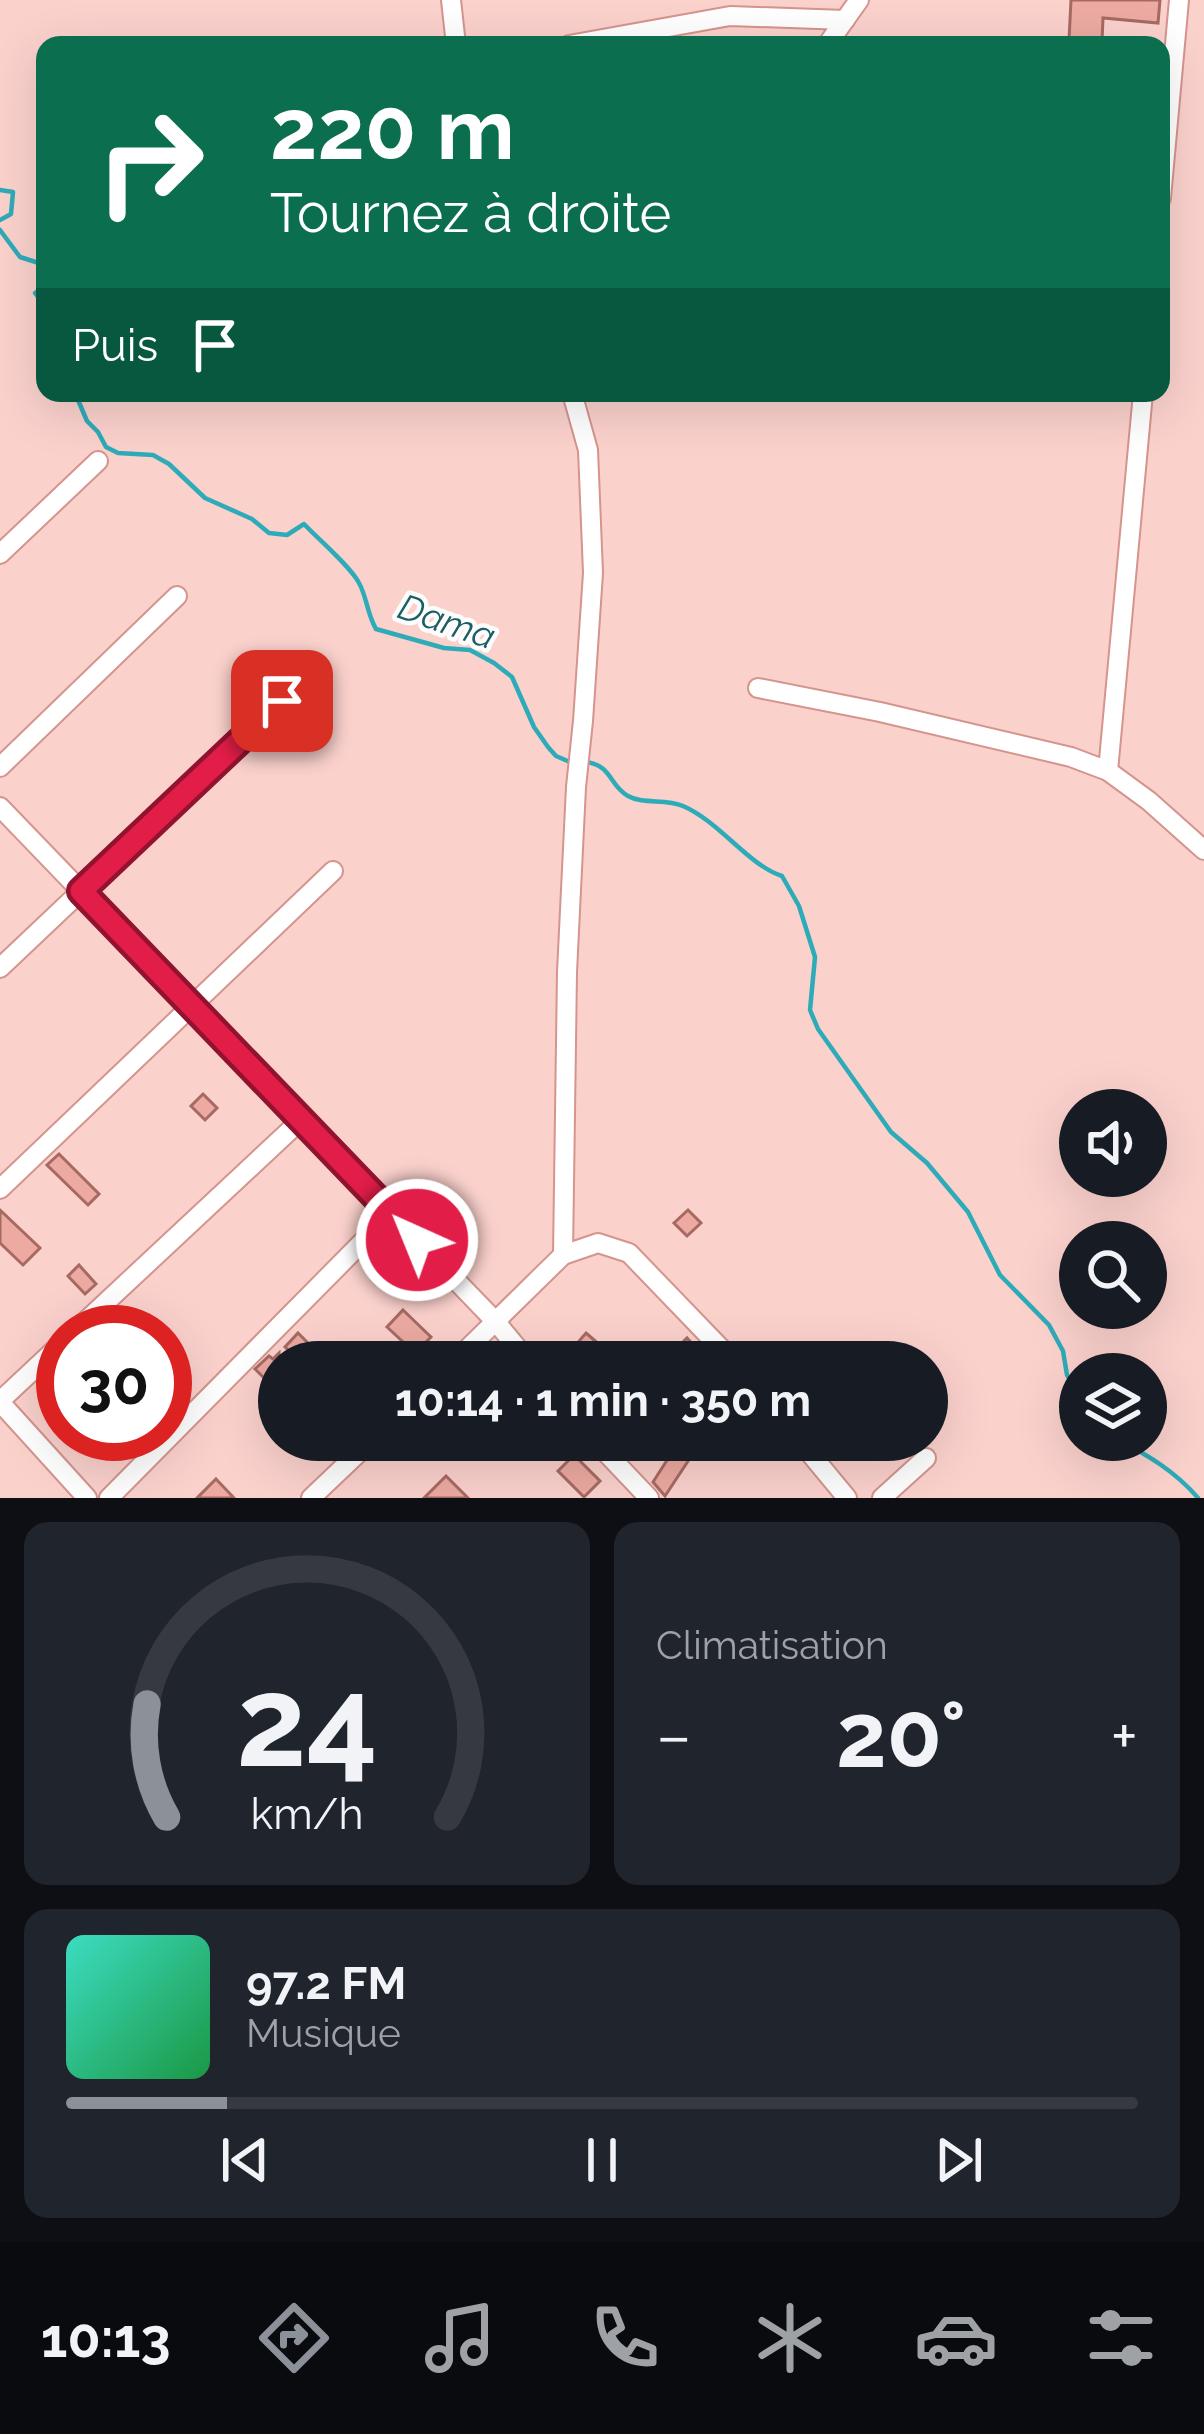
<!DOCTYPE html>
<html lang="fr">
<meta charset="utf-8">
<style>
body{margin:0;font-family:Raleway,sans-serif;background:#20242c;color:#f1f3f6;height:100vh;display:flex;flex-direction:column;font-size:45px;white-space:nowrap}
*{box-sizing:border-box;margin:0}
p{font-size:39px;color:#9ea1a6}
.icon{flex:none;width:66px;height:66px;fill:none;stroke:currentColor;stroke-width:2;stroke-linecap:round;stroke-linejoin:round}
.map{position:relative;height:1498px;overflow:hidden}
.details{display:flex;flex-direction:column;gap:24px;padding:24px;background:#0d0f14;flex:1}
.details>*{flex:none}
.guide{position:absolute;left:36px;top:36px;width:1134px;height:366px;border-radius:24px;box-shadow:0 12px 48px #0002;background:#0b6e4f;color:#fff;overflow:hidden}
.buttons{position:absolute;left:1059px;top:1089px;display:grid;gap:24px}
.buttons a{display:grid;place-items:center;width:108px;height:108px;border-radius:50%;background:#171b24;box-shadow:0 12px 48px #0002;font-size:60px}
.speed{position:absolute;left:36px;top:1305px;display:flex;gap:24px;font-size:60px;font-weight:700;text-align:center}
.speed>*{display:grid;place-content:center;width:156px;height:156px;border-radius:50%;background:#171b24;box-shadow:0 12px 48px #0002;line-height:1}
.speed .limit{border:18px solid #d22;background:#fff;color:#111}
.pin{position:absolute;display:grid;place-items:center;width:102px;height:102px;color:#fff;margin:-51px;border-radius:24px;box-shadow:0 6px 18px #0006}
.me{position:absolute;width:132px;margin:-66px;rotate:316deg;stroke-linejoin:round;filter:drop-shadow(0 0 9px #0008)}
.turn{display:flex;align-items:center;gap:42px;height:252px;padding:0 36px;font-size:54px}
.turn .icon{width:156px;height:156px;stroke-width:2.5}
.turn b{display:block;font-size:84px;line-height:102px}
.then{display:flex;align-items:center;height:114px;padding:0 36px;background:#0003;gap:24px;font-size:45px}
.big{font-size:90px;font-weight:700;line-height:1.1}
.details .card{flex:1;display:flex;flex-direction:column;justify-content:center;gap:18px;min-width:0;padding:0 42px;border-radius:24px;background:#20242c}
.details .dial{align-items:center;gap:0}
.dial svg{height:312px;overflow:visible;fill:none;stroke:#363941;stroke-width:7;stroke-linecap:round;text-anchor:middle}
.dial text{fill:#f1f3f6;stroke:none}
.song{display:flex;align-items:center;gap:36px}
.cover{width:144px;height:144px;border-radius:18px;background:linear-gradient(135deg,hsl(170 70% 55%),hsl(140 70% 35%))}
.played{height:12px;border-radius:6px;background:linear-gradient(90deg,#8c9099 15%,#363941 15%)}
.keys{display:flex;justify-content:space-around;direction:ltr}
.heat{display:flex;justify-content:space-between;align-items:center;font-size:66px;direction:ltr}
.details .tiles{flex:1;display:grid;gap:24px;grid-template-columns:1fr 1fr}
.card:last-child{grid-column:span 2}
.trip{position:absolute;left:258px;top:1341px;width:690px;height:120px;border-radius:60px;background:#171b24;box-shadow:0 12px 48px #0002;font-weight:700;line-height:120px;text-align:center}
.tabs{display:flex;height:192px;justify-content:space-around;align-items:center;background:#090b0e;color:#9ea1a6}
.tabs .icon{width:84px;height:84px}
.tabs .selected{color:#8c9099}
.tabs b{font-size:54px;color:#f1f3f6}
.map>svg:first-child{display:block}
</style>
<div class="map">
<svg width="1204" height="1498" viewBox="0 0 1204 1498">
<rect width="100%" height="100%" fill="#fbd1cc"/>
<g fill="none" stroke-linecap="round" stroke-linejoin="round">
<!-- stream -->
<g stroke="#2eabb8" stroke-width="4.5">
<path d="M0 190 13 192 11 214 0 220"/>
<path d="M0 230 20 257 45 265"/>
<path d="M45 286 35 293 45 306"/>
<path d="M81 393 78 400 87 421 98 432 106 447 118 453 153 455 169 464 205 498 252 519 269 533 287 535 304 524C319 540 350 566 359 583 367 597 367 614 376 629L444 648 470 650 494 663 512 677 534 727 548 747 556 756 570 762"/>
<path d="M587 762C612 766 609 785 628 796 644 805 665 798 683 806 720 822 748 865 782 876L799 906 815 957 810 1010 818 1029 891 1132 927 1163 968 1212 1000 1275 1049 1325 1063 1351 1067 1375 1080 1398"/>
<path d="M1119 1440C1149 1456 1176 1472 1198 1498"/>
</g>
</g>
<!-- building -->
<g fill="#ecaaa2" stroke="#a76a63" stroke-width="3">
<path d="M1071 0H1160L1158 23 1103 18 1102 42 1069 40Z"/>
<path d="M203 1094 217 1108 205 1120 191 1106Z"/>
<path d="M59 1154 99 1194 88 1205 47 1165Z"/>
<path d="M0 1210 40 1248 23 1265 0 1243Z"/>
<path d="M688 1210 701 1223 687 1236 674 1223Z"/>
<path d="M79 1265 96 1284 85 1294 68 1276Z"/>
<path d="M403 1310 431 1337 415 1353 387 1327Z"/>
<path d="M298 1333 327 1362H301L285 1347Z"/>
<path d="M586 1333 601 1346 587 1362H561Z"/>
<path d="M687 1338 699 1351 688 1362H663Z"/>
<path d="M279 1353V1393L255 1369 269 1356 273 1359Z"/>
<path d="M680 1440 696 1449 665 1496 653 1482Z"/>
<path d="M574 1455 600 1481 584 1497 558 1471Z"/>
<path d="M446 1476 468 1498H424Z"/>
<path d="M216 1479 234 1498H197Z"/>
</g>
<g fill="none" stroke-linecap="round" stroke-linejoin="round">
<defs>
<g id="minor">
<path d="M451 0 456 45"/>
<path d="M569 45 730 16 845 20"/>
<path d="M827 45 859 0"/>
<path d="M1161 198 1179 0"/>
<path d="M0 554 98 461"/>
<path d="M758 688 880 712 1071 757 1108 771 1149 801 1204 850"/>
<path d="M0 767 177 596"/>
<path d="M1108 771 1143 393"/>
<path d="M0 807 496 1322 529 1362"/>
<path d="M0 968 282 701"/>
<path d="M0 1189 333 871"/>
<path d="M563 1255 598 1243 629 1253 734 1362"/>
<path d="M74 1332 301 1120"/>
<path d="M454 1362 563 1255 567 972 576 787 583 721 593 573 588 450 572 393"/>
<path d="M0 1401 63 1342"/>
<path d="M0 1402 87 1498"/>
<path d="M594 1440 649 1498"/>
<path d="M799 1440 847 1498"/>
<path d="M109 1498 391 1213"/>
<path d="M311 1498 372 1440"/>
<path d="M882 1498 926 1458"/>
</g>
</defs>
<!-- minor casing -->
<use href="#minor" stroke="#d5948d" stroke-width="22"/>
<!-- minor -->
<use href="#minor" stroke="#fff" stroke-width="18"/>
</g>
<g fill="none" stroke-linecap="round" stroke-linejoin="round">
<defs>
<path id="route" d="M282 701 81 891 417 1240"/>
</defs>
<!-- route casing -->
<use href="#route" stroke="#92132f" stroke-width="30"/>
<!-- route -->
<use href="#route" stroke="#e11d48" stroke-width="21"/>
</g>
<g text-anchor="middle" stroke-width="9" stroke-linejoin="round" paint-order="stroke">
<!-- water labels -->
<g font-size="36" font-style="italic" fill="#1d5e65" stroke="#fdfdfd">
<text transform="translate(447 621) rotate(19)" y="13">Dama</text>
</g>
</g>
</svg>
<div class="buttons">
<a><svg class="icon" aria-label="sound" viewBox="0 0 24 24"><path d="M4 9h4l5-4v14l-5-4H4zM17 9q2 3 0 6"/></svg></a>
<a><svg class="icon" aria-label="search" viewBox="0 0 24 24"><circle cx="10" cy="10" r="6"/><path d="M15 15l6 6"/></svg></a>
<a><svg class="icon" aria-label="layers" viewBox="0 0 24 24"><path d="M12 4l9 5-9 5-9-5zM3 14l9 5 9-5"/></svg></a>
</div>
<div class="speed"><div class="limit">30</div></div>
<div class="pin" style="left:282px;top:701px;background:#d93025"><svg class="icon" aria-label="arrive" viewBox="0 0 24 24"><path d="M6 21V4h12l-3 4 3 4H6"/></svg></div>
<svg class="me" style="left:417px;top:1240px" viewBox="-20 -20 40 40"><circle r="17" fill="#e11d48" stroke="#fff" stroke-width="3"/><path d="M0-11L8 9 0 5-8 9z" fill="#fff"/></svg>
<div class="trip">10:14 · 1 min · 350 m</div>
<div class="guide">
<div class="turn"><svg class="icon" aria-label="right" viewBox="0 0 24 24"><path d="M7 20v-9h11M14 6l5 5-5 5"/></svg><div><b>220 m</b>Tournez à droite</div></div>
<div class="then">Puis<svg class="icon" aria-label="arrive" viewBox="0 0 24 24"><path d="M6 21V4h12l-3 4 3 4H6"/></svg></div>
</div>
</div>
<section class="details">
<div class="tiles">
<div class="card dial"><svg viewBox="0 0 100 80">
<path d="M14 69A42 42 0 1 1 86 69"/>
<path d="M14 69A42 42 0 0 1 9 40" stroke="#8c9099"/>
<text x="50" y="56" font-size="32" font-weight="700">24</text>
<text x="50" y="72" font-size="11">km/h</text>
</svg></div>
<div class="card"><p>Climatisation</p>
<div class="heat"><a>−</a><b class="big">20°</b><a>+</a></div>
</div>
<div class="card">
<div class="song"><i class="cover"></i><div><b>97.2 FM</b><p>Musique</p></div></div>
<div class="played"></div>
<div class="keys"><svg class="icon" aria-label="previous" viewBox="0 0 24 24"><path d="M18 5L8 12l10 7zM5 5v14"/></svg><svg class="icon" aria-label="pause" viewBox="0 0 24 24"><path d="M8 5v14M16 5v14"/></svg><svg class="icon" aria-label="next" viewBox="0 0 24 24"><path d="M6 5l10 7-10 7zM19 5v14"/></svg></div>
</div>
</div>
</section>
<nav class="tabs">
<b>10:13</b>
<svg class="icon selected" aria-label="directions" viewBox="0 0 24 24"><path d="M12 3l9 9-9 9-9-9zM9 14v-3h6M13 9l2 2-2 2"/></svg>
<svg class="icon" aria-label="music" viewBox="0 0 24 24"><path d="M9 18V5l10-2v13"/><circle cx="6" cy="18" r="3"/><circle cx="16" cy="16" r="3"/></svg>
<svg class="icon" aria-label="phone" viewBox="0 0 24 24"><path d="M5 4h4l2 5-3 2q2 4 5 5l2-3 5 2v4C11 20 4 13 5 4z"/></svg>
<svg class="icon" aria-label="climate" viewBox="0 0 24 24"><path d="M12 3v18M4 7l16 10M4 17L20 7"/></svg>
<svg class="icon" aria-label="car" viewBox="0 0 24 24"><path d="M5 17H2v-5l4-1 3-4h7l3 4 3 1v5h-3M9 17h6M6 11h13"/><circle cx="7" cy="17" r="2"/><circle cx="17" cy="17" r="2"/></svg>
<svg class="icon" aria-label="filters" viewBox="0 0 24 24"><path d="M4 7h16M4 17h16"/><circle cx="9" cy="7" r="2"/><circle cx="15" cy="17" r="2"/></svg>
</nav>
